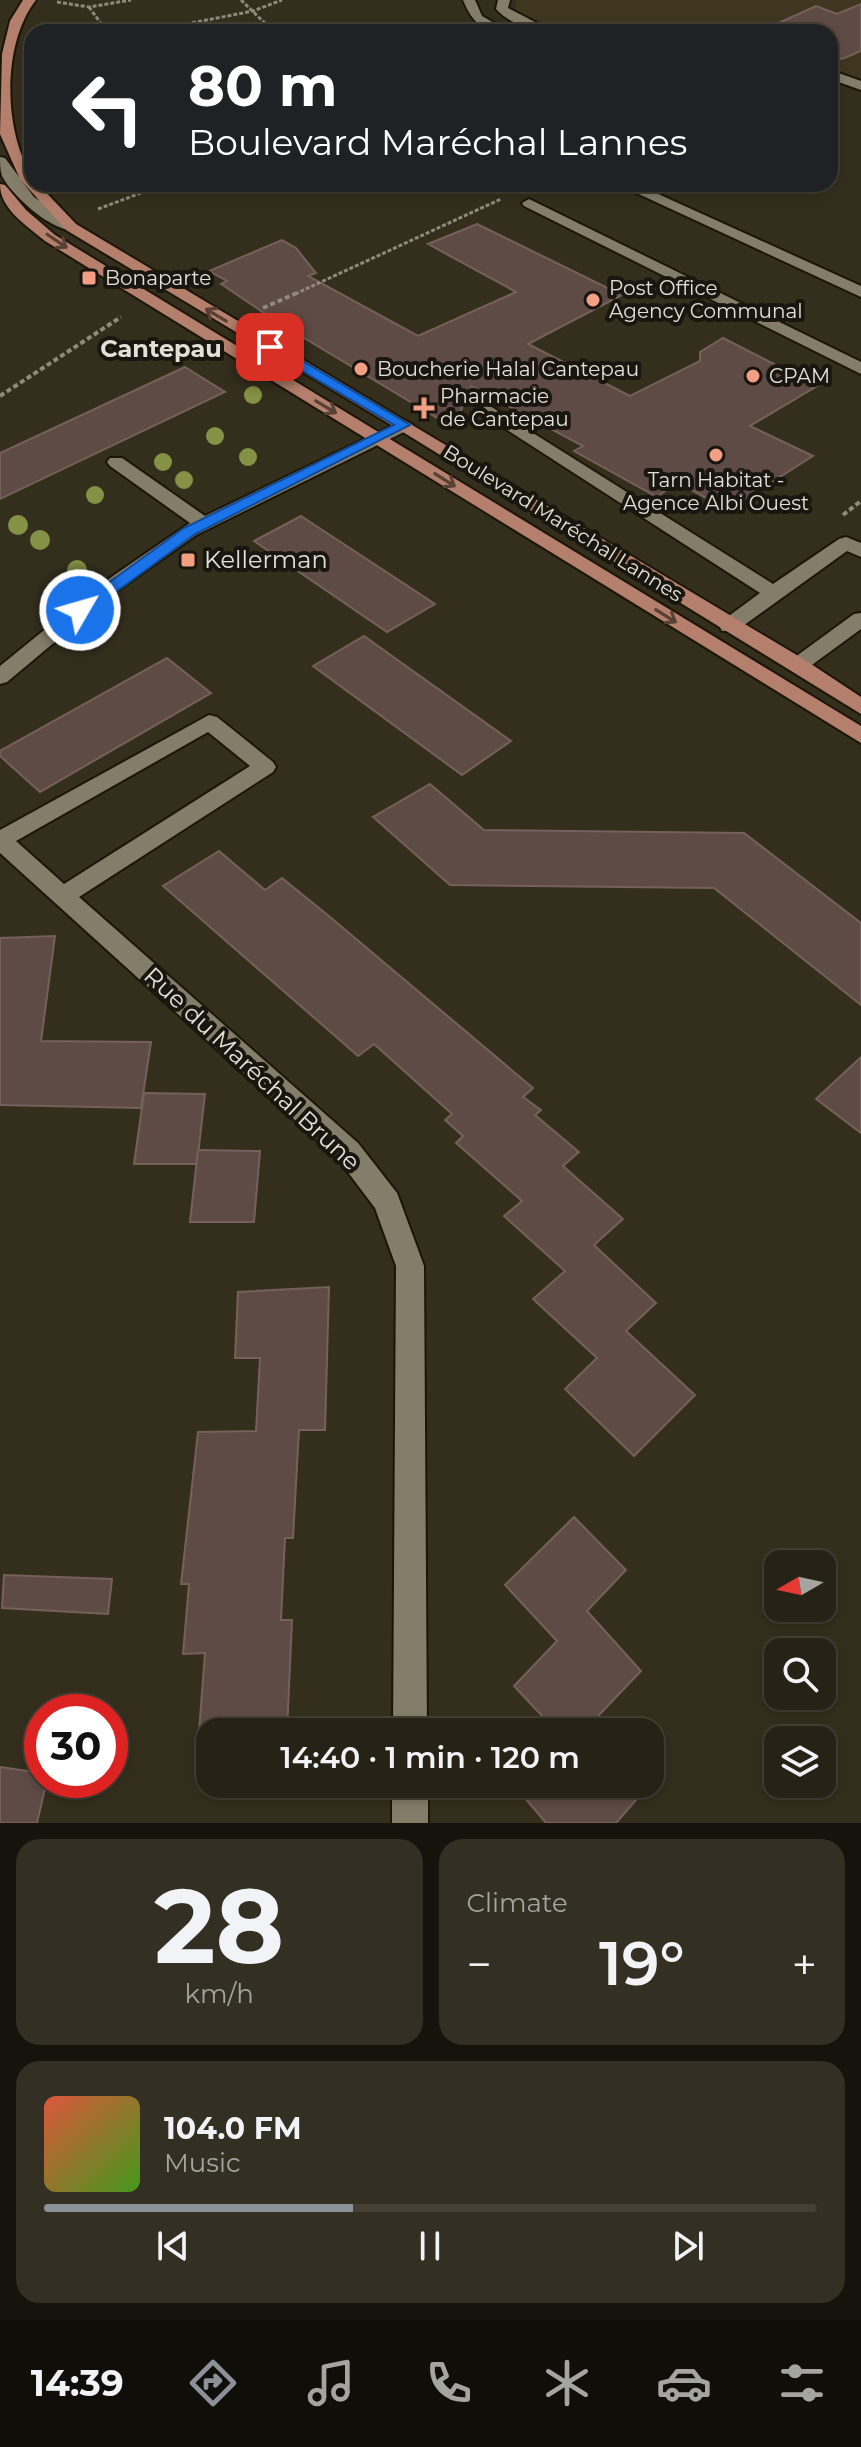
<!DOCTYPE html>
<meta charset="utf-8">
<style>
body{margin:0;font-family:Montserrat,sans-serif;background:#332f23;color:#f1f3f6;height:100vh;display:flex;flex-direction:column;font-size:30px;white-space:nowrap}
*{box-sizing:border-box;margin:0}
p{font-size:26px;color:#a4a4a1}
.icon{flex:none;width:44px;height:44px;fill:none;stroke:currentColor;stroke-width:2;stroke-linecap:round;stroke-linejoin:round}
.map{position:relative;height:1823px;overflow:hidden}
.details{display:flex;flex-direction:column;gap:16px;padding:16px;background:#15130c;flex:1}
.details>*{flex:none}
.banner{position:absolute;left:24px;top:24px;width:814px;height:168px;border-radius:24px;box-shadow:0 4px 12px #0003,0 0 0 2px #433f35;background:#202124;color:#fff;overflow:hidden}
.needle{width:52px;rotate:261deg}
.fabs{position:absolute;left:764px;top:1550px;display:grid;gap:16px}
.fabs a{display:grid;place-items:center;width:72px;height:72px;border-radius:16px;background:#272216;box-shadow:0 4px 12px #0003,0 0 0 2px #433f35;font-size:40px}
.speed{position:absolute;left:24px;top:1694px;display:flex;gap:16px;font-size:40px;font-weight:700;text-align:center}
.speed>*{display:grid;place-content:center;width:104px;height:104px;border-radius:50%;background:#272216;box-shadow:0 4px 12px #0003,0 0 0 2px #433f35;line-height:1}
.speed .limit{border:12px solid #d22;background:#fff;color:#111}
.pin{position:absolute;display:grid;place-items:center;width:68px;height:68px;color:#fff;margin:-34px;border-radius:16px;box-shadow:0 4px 12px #0006}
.me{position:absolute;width:88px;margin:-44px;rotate:52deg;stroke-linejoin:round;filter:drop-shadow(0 0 6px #0008)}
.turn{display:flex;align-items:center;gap:28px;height:168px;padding:0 32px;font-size:36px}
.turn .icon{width:104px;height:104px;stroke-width:2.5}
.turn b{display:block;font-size:56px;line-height:68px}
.big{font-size:60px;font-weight:600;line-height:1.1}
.details .widget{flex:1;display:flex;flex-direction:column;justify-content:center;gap:12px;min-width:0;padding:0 28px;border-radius:24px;background:#332f23}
.details .dial{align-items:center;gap:0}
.dial b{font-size:104px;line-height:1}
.song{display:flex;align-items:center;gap:24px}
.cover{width:96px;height:96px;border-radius:12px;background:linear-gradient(135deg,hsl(10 70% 55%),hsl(100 70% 35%))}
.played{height:8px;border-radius:4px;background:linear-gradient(90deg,#8c9099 40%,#433f35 40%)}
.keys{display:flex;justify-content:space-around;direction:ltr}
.heat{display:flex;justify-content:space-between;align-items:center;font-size:44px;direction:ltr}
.details .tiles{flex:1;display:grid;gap:16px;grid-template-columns:1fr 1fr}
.widget:last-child{grid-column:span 2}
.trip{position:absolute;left:196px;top:1718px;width:468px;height:80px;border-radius:24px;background:#272216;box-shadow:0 4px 12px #0003,0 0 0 2px #433f35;font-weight:600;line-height:80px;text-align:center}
.tab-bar{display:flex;height:128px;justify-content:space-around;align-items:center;background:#100e09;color:#a4a4a1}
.tab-bar .icon{width:56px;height:56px}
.tab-bar .on{color:#8c9099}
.tab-bar b{font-size:36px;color:#f1f3f6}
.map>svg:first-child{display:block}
</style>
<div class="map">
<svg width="861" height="1823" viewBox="0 0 861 1823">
<rect width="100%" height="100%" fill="#342e1d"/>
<!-- built -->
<path fill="#3f3620" d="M517 0H861V87L830 75V32H563L515 11Z"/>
<!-- building -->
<g fill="#5f4b45" stroke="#75615a" stroke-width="2">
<path d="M861 4V51L842 59 830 55V32L763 30 816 6 837 14Z"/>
<path d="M477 224 622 295 528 344 630 396 700 361V352L723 338 817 386 750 426 813 456 728 510 677 482 657 497 574 451 583 446 471 386 454 428 279 323 221 284 227 281 209 271 282 240 296 248 316 273 308 276 418 336 516 292 428 244Z"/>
<path d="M185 367 225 392 0 499V453Z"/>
<path d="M301 516 435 604 387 632 254 541Z"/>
<path d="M364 636 511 741 462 775 313 666Z"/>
<path d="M167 658 211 693 40 792 0 756V751Z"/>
<path d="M430 784 484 830 744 833 861 923V1005L714 888 450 885 373 817Z"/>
<path d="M219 851 265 890 282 878 330 917 533 1088 523 1097 541 1110 535 1115 579 1152 563 1166 623 1219 594 1245 656 1303 626 1331 695 1395 634 1456 565 1389 597 1358 533 1299 565 1271 504 1216 522 1201 456 1143 463 1136 445 1120 452 1114 374 1044 358 1056 163 886Z"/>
<path d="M55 936 41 1041 151 1042 141 1108 0 1105V938Z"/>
<path d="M861 1057V1133L816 1099Z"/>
<path d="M144 1093 205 1094 197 1164H134Z"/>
<path d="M198 1150 260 1151 254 1222H190Z"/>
<path d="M329 1287 325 1430H299L293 1538H285L281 1620H292L287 1732H199L205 1653 183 1654 189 1584H181L198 1432 256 1431 260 1358H235L238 1292Z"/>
<path d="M574 1517 626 1570 587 1611 641 1671 598 1716 612 1732H583L591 1724 583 1732H557L514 1686 557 1641 505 1585Z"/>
<path d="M4 1575 112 1579 108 1614 2 1608Z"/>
<path d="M0 1767 42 1773V1780H47L37 1823H0Z"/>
<path d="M535 1784H650L616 1823H546L524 1797Z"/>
</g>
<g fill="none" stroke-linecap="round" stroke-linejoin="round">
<defs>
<g id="minor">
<path d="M463 0H475L482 16 510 32C483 32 473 24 463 0Z"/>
<path d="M498 0H510L508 8 554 32C533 32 511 25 496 9Z"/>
<path d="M830 70 861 81V90L830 79Z"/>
<path d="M0 157 5 158 34 197 76 224V230C54 234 11 195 2 176 0 170 0 163 0 157Z"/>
<path d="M617 184H636L861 286V297Z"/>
<path d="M529 199 861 362V374L524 206 522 203Z"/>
<path d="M490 406 773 584 839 539 846 537 861 543V557L847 551 736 631H722L719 626 722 621 760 593 484 415 481 411 484 407Z"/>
<path d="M404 420 413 425 410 429 196 535 111 595 7 682 0 684V666L97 587 190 523 110 466 107 462 110 458H122L205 516Z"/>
<path d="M861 613V629L805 670H791L788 665 791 660 854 614Z"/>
<path d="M209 715 217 717 273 762 276 767 273 772 79 897 358 1143 397 1193 424 1266 427 1732H393L396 1266 375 1208 338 1159 0 853V830ZM208 732 250 766 64 884 16 841Z"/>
<rect x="392" y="1784" width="36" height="39"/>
</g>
<g id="major">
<path d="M23 0H36C2 43 3 130 32 176V184H38L76 224 805 660 861 697V714L398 429 66 230 20 179 0 134 2 54 10 21Z"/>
<path d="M0 184 5 185 26 210 55 235 861 726V743L45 241C26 225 0 209 0 184Z"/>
</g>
</defs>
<!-- minor casing -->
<use href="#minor" stroke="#1c1607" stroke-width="4"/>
<!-- major casing -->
<use href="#major" stroke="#1c1607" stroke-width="4"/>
<!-- path-far1 -->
<g stroke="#8f8a7d" stroke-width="3" stroke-dasharray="4 2" stroke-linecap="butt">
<path d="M241 0 274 32"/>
<path d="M57 2 89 7 131 0"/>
<path d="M89 7 107 32"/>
<path d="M145 32 253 11 282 0"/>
<path d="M98 209 165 184"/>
<path d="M295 294 501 199"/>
</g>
<!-- path -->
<g stroke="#8f8a7d" stroke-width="4" stroke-dasharray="5 3" stroke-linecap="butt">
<path d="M263 308 299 292"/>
<path d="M0 396 121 317"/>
<path d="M843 515 861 501"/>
</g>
<!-- minor -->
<use href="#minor" fill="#847d6a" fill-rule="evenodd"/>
<!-- major -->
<use href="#major" fill="#b47f6c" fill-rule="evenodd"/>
</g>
<!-- trees -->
<g fill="#859144">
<circle cx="253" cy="395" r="9"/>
<circle cx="215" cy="436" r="9"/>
<circle cx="248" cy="457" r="9"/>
<circle cx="163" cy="462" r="9"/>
<circle cx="184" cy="480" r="9"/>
<circle cx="95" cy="495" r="9"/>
<circle cx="18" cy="525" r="10"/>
<circle cx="40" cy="540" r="10"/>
<circle cx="77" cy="570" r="10"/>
</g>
<!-- one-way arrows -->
<defs><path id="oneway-shaft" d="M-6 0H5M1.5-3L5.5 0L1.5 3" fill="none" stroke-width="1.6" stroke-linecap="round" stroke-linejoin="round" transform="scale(2)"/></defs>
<g stroke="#574034">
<use href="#oneway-shaft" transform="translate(57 241) rotate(34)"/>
<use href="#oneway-shaft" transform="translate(216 315) rotate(-149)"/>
<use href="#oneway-shaft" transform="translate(326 407) rotate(31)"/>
<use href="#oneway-shaft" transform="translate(445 480) rotate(32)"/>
<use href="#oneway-shaft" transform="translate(666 616) rotate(32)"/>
</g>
<!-- route -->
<path fill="#1a73e8" stroke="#114b97" stroke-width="2" d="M265 344H274L410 425 195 534 86 614H75V607L184 528 394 425 265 349Z"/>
<!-- markers -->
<g fill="#f39f84" stroke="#19160f" stroke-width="3">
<rect x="81" y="270" width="16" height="16" rx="4"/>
<circle cx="593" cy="300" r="8"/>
<circle cx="361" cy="369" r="8"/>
<circle cx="753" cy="376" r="8"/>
<path d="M420 396h8v8h8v8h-8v8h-8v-8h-8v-8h8z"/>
<circle cx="716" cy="455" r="8"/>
<rect x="180" y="552" width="16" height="16" rx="4"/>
</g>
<g text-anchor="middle" stroke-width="8" stroke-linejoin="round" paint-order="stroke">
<!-- far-poi labels -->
<g font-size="20" fill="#e4e0d6" stroke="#19160f" text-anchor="start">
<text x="105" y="285">Bonaparte</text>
<text x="609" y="295">Post Office<tspan x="609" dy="23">Agency Communal</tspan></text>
<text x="377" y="376">Boucherie Halal Cantepau</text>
<text x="769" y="383">CPAM</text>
<text x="440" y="403">Pharmacie<tspan x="440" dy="23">de Cantepau</tspan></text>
<text x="716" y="487" text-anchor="middle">Tarn Habitat -<tspan x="716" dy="23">Agence Albi Ouest</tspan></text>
</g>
<!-- far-street labels -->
<g font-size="20" fill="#e4e0d6" stroke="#19160f">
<text transform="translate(563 523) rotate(32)" y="7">Boulevard Maréchal Lannes</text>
</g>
<!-- far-quarter labels -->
<g font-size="24" font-weight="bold" fill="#e4e0d6" stroke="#19160f">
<text x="161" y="357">Cantepau</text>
</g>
<!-- poi labels -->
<g font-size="24" fill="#e4e0d6" stroke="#19160f" text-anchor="start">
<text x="204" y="568">Kellerman</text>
</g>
<!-- street labels -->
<g font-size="24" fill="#e4e0d6" stroke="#19160f">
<text transform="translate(252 1069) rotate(43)" y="8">Rue du Maréchal Brune</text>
</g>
</g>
</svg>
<div class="fabs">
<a><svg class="needle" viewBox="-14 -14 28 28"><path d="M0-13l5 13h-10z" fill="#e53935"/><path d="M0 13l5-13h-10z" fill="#a4a4a1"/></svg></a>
<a><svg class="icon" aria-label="search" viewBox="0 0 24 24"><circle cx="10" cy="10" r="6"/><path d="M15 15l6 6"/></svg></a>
<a><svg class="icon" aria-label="layers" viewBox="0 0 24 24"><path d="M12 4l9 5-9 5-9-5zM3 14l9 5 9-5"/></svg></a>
</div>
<div class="speed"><div class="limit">30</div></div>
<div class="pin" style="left:270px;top:347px;background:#d93025"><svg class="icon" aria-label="arrive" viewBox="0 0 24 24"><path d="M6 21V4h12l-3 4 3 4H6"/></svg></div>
<svg class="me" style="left:80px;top:610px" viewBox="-20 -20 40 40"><circle r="17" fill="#1a73e8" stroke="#fff" stroke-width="3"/><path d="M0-11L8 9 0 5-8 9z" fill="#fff"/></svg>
<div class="trip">14:40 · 1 min · 120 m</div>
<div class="banner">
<div class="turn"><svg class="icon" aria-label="left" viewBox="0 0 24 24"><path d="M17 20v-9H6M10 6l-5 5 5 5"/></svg><div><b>80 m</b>Boulevard Maréchal Lannes</div></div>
</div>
</div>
<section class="details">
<div class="tiles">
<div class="widget dial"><b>28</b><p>km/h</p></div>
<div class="widget"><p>Climate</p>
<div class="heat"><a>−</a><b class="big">19°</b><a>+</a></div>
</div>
<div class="widget">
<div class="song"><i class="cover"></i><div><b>104.0 FM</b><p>Music</p></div></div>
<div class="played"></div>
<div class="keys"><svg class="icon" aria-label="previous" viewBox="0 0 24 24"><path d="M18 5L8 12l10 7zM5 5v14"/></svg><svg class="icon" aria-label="pause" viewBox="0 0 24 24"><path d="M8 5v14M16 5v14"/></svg><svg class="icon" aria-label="next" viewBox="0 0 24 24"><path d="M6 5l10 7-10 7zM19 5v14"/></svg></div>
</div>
</div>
</section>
<nav class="tab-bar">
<b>14:39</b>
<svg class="icon on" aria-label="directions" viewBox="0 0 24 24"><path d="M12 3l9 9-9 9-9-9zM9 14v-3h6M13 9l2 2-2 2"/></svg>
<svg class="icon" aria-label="music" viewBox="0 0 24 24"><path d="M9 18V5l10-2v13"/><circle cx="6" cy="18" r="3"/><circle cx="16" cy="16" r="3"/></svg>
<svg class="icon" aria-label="phone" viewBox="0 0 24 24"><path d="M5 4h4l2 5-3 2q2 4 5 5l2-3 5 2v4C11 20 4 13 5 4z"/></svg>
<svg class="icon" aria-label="climate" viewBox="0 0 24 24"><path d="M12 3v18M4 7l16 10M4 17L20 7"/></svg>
<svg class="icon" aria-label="car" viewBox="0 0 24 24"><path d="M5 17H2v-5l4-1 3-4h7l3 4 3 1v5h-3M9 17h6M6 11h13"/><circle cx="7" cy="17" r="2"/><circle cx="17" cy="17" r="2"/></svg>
<svg class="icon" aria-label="filters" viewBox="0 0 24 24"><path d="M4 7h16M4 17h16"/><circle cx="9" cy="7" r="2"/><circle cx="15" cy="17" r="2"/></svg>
</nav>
